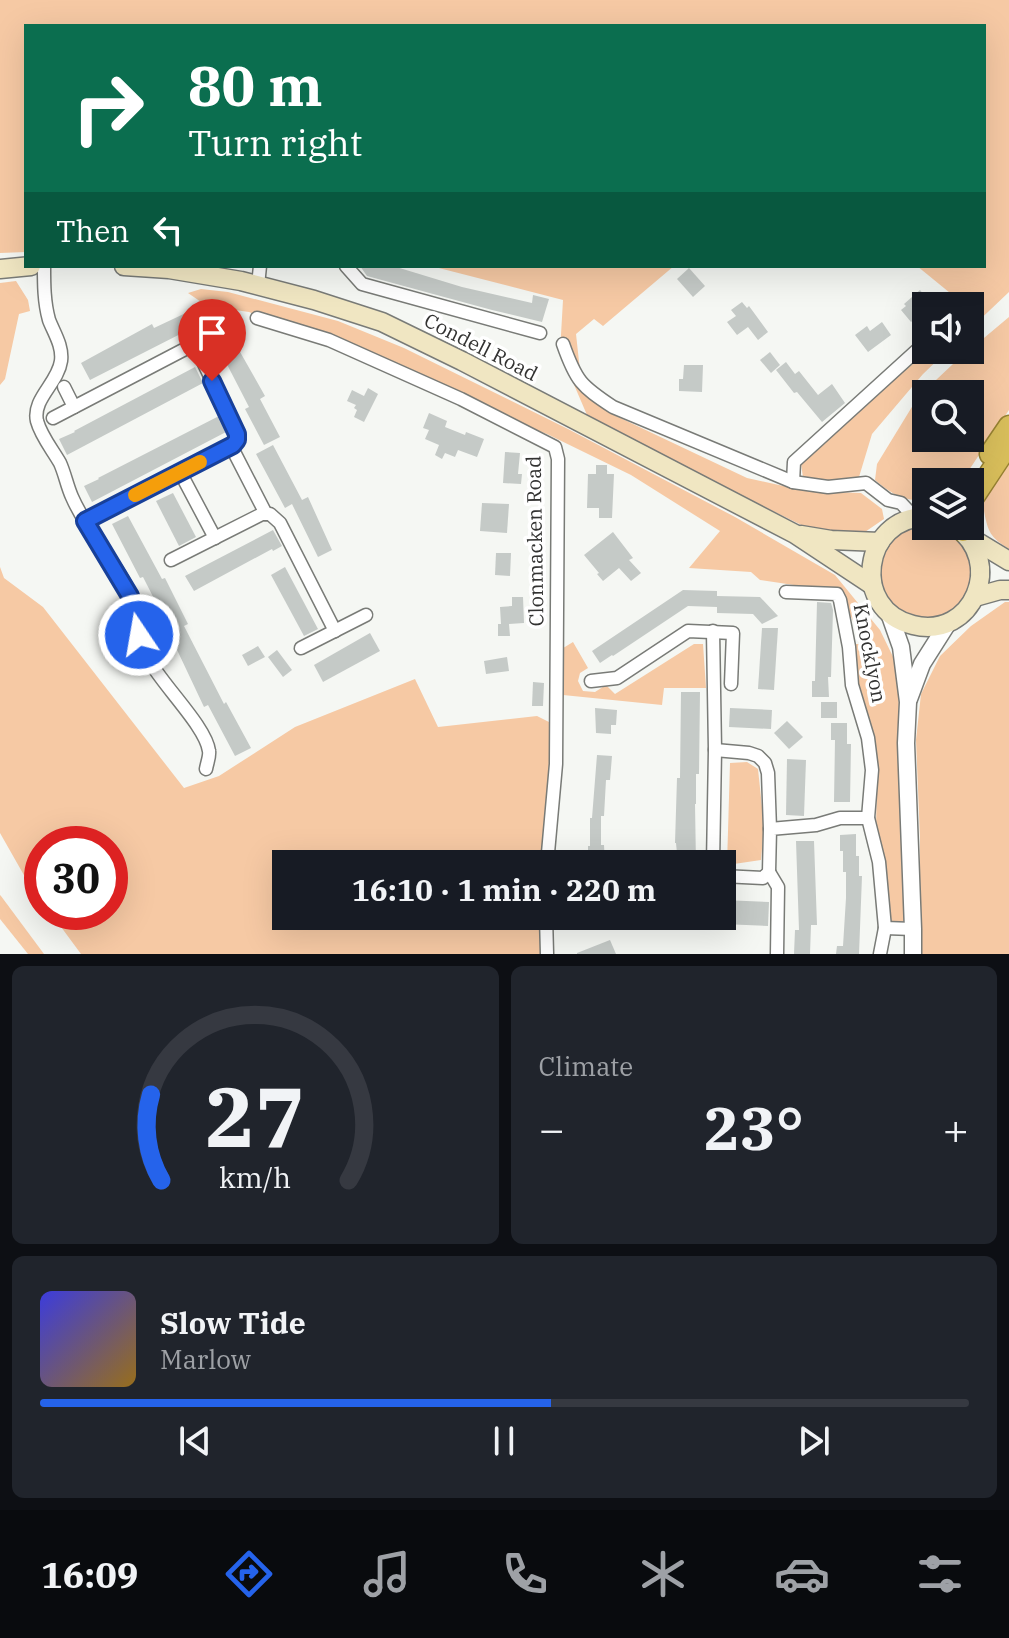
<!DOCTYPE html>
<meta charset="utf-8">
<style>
body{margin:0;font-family:"IBM Plex Serif",serif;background:#20242c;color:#f1f3f6;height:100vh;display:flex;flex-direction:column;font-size:30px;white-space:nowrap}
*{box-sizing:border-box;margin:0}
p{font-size:26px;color:#9ea1a6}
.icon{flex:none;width:44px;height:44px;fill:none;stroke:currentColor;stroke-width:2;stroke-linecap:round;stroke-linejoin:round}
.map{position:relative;height:954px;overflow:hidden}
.side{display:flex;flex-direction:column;gap:12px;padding:12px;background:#0d0f14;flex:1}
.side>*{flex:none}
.banner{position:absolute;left:24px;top:24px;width:962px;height:244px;border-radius:0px;box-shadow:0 8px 32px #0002;background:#0b6e4f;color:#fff;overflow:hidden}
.buttons{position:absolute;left:912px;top:292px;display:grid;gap:16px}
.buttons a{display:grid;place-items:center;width:72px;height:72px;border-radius:0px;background:#171b24;box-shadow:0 8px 32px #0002;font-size:40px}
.speed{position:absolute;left:24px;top:826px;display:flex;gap:16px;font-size:40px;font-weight:700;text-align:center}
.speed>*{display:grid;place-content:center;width:104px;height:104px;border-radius:50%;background:#171b24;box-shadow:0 8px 32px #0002;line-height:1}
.speed .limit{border:12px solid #d22;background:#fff;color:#111}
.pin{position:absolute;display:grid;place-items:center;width:68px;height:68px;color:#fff;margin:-82px -34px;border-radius:50% 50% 50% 0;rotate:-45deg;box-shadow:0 0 8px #0007}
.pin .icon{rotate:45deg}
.me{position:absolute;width:88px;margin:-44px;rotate:348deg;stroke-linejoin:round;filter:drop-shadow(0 0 6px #0008)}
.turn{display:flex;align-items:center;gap:28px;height:168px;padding:0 32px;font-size:36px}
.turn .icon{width:104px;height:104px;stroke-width:2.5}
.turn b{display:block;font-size:56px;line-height:68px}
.then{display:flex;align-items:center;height:76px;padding:0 32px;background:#0003;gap:16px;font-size:30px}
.big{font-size:60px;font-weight:700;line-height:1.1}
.side .card{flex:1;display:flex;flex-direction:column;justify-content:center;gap:12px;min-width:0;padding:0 28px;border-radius:12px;background:#20242c}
.side .dial{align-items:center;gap:0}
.dial svg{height:208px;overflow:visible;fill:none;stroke:#363941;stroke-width:7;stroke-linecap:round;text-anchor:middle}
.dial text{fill:#f1f3f6;stroke:none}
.song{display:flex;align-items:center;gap:24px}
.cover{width:96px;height:96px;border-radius:12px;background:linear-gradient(135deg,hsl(240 70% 55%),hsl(40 70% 35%))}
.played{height:8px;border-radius:4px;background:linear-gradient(90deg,#2563eb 55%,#363941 55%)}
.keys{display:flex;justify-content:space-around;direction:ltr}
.heat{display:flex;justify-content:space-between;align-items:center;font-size:44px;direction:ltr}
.side .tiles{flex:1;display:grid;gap:12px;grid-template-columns:1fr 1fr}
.card:last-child{grid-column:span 2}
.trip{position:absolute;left:272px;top:850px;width:464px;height:80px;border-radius:0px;background:#171b24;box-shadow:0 8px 32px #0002;font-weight:700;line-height:80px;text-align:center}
.tabs{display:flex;height:128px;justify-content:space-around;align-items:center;background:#090b0e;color:#9ea1a6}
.tabs .icon{width:56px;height:56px}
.tabs .current{color:#2563eb}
.tabs b{font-size:36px;color:#f1f3f6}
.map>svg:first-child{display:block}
</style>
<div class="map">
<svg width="1009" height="954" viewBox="0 0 1009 954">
<rect width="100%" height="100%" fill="#f5f7f3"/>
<!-- green -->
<g fill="#f6c9a4" fill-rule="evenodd">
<path d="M0 0H1009V292L970 329V315L973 312 970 309V306H966L917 266H984V26H26V252L0 253Z"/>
<path d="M431 266H674L603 326 594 319 576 334 582 389 614 415 747 478 806 491 861 493 882 509 884 519 859 536 826 537 740 495 587 415 560 352 563 300Z"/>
<path d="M16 281 28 300 30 311 19 314 5 379 0 385V283Z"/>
<path d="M201 289 228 292 338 321 404 348 568 429 735 517 835 575 880 630 898 667 904 921H889L876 828 877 777 856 684 853 644H865L849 613 841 592 760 580 751 572 689 568 720 531 631 475 547 434 407 380 249 312 207 306 188 293Z"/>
<path d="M1009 317V410L961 482H926V501C902 500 893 495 875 480L877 464 918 397 953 364ZM926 394H970V438H926Z"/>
<path d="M929 350H948L923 374 872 434 859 477 818 482 803 477 801 464 816 447Z"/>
<path d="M1009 454V549C990 537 988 532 984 511L978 505Z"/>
<circle cx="926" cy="571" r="47"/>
<path d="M0 567 4 578 43 607 184 788 219 776 295 727 415 679 438 727 537 716 551 723 550 801 543 864H286V916H541L542 954H81L50 912H110V844H42V902L29 884 0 833Z"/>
<path d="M1005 602H1009V954H918L920 838 916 740 921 694 940 656 971 626Z"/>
<path d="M573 642 588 668 580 673 578 681 583 691 595 692 606 685 615 694 694 644H703L706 688H664L662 705 563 695 560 650Z"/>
<path d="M747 762 758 769 764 826 761 860 727 865 730 763Z"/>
<path d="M0 895 1 896 44 954H28L0 919Z"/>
</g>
<!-- building -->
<g fill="#c5cac7">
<path d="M360 266H393L462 287 532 303 533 295 549 299 542 322 492 310 367 276Z"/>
<path d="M689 268 705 286 693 297 677 279Z"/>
<path d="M920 290 932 305 926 306V309L911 322 901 310 906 306 904 304Z"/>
<path d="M742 302 747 308 749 306 768 332 758 340 748 327 737 335 727 322 736 316 731 310Z"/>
<path d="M190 311 198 325 90 380 81 363 152 324 154 328Z"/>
<path d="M223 317 226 322 229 321 236 333 231 336 265 396 260 399 280 437 264 445 245 409 249 407 217 345 220 344 212 330 218 327 215 321Z"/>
<path d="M882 322 891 335 868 352 855 335 867 326 870 331Z"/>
<path d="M770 352 780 365 771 373 760 360Z"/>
<path d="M786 362 795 374 799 371 818 395 832 384 845 403 822 422 797 392 794 393 776 370Z"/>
<path d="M684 365H703L702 392 679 391V379H683Z"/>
<path d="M195 367 203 383 67 455 59 439 75 432 74 431Z"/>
<path d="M368 388 378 394 364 422 354 417 357 410 354 408 356 405 347 401 352 390 364 396Z"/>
<path d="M429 413 447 421 445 427 465 435 466 432 484 439 477 457 458 450 455 457 445 453 442 459 435 455 439 445 425 439 429 430 423 428Z"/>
<path d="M219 416 226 432 92 502 84 486 99 479 98 478Z"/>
<path d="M273 445 302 500 308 497 332 550 318 557 292 504 285 508 256 454Z"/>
<path d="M505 452 520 453 518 474H522L521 484 503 483Z"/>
<path d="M596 465H607V474H614L612 518H599V508H587L588 474H596Z"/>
<path d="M173 493 196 537 179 546 156 501Z"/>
<path d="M482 503 509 504 507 533 480 531Z"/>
<path d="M128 516 162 579 165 578 188 624 184 626 224 704 226 702 251 748 235 756 208 705 204 707 170 635 172 634 143 577 140 578 112 524Z"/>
<path d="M273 530 282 546 273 551 272 549 194 591 185 576Z"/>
<path d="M613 532 633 558 629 560 641 573 631 581 619 568 603 581 597 574 599 573 584 555Z"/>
<path d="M496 553H511L510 576 495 575Z"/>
<path d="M285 567 318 629 304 636 271 575Z"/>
<path d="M683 590 717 591V596L760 597 778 616 762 624 753 614 717 613V607L688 606 613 656 612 655 600 663 592 651Z"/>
<path d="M512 597H523L524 623 509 624 510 636H498V624H501L500 607 512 606Z"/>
<path d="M817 602 831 603 833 610 831 677H828L829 697H812V681H815Z"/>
<path d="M762 628H778L774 690 758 689Z"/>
<path d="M370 633 380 651 323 682 314 665Z"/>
<path d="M258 646 265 657 248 666 242 655Z"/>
<path d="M277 650 292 670 283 677 268 657Z"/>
<path d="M507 657 509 671 486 674 484 661Z"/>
<path d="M533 682 544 683 543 706H532Z"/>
<path d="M681 692H700L699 774H696V804H695L696 864H678L676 843H675L677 778H680Z"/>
<rect x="821" y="702" width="16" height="16"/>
<path d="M595 708 617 710 616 725H611V734L596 733Z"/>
<path d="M730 708 772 710 771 729 729 727Z"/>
<path d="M787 721 803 737 789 749 774 733Z"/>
<path d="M831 723H847V744H851L850 802H834L835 740H831Z"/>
<path d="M597 755 612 756 610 780H606L604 816H601V845H604L605 864H588V846H590V818H592Z"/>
<path d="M787 759 806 760 804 816 786 815Z"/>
<path d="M856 834V856H859V876H862L859 954H836L837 946H843L846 898V872H843V851H840V835Z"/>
<path d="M796 841H814L817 925H811L810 954H794L795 930H799Z"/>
<path d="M722 900 769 902 768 926 722 924Z"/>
<path d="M610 940 616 954H577V953Z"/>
</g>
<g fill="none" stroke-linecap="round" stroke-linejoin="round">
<defs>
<g id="minor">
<path d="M44 266C44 284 44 302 49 320 54 333 63 346 61 361 58 383 32 399 37 421 41 436 52 449 60 463 65 474 67 486 72 497 85 527 107 552 123 580 136 603 135 631 146 655 159 682 206 726 209 751 210 756 207 763 206 769"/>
<path d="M346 266 362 284 540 333"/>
<path d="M258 285 260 266"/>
<path d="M257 318 329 340 461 399 555 447 558 459 556 764 547 864"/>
<path d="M563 344C576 381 581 386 613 407L793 482 828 487 866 483 888 500 901 503 914 517"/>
<path d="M64 387 74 407"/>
<path d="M53 418 187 348 194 349 200 355 237 434V440L233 445 85 521"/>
<path d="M231 446 266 514"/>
<path d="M180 472 215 538"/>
<path d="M793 482 794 462 926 342"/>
<path d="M171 560 262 514H270L280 523 335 631"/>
<path d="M786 592 837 594 840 600 849 647 852 685 868 738 872 770 868 818 879 862 885 928 913 929"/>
<path d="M301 648 366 615"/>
<path d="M591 681 617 678 688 631 733 633 731 684"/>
<path d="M715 750 749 753 758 756 765 763 768 773 770 829"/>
<path d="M713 864 715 750 713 631"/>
<path d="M769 872 778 887 777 954"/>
<path d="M722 876 763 878 769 872 770 829 816 825 840 818H868"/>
<path d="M546 916 547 954"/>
<path d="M880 954 885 928"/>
</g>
<g id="tertiary">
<path d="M889 613 901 647 908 702 906 743 913 929V954"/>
<path d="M909 699 922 664 948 623"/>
</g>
<g id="secondary">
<path d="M124 266 169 269 241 281 314 300 382 322 462 361 795 534 872 585"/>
<path d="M0 269 31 266"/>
<path d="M926 517C862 517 850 610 913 625 973 640 1006 561 955 526"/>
<path d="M801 535 831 540 880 542"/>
<path d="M971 538 1009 561"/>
<path d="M975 597 1000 590H1009"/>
</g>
<g id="trunk">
<path d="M990 454 1009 426"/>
<path d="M970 506 972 500 1009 444"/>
<path d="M924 516 926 515"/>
<path d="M963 531 964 526"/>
</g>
</defs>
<!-- minor casing -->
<use href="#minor" stroke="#797b77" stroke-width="15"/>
<!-- tertiary casing -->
<use href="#tertiary" stroke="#797b77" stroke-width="19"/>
<!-- secondary casing -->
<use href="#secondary" stroke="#797b77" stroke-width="21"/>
<!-- trunk casing -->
<use href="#trunk" stroke="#978232" stroke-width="23"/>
<!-- minor -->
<use href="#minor" stroke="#fff" stroke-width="12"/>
<!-- tertiary -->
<use href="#tertiary" stroke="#fff" stroke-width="16"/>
<!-- secondary -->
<use href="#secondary" stroke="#f0e6c2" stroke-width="18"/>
<!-- trunk -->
<use href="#trunk" stroke="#d8be5b" stroke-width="20"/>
</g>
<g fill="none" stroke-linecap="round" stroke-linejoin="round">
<defs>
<path id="route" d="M139 635 130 596 85 521 233 445 237 440V434L212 381"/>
</defs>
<!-- route casing -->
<use href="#route" stroke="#184099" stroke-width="20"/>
<!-- route -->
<use href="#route" stroke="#2563eb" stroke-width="14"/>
<!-- slow -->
<path stroke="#f59e0b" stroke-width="14" d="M135 495 200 462"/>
</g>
<g text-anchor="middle" stroke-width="7" stroke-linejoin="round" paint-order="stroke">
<!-- street labels -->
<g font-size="20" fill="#323231" stroke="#fff">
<text transform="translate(481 347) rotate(27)" y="7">Condell Road</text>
<text transform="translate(535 541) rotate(-91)" y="7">Clonmacken Road</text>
<text transform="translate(870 653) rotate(79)" y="7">Knocklyon</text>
</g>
</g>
</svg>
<div class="buttons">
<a><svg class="icon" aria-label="sound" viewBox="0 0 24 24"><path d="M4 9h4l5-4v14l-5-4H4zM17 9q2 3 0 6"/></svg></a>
<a><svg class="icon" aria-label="search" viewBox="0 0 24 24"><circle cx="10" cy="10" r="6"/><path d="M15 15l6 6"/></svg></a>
<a><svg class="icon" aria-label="layers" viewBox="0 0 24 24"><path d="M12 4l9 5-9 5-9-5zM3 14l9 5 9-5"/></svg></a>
</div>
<div class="speed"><div class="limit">30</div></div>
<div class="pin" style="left:212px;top:381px;background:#d93025"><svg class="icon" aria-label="arrive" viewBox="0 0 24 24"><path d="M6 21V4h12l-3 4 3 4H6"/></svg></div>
<svg class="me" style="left:139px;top:635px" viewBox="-20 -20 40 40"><circle r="17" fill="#2563eb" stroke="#fff" stroke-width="3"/><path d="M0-11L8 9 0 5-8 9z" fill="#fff"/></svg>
<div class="trip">16:10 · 1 min · 220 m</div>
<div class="banner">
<div class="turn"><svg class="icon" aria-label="right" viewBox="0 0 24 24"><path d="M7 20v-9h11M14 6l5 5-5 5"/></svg><div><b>80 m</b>Turn right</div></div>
<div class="then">Then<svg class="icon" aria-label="left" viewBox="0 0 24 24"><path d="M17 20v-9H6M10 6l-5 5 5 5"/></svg></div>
</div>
</div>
<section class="side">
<div class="tiles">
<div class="card dial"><svg viewBox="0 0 100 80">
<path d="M14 69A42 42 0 1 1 86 69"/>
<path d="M14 69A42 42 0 0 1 10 36" stroke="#2563eb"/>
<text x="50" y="56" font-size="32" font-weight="700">27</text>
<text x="50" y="72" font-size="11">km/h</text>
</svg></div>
<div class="card"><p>Climate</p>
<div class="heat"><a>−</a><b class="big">23°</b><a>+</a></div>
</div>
<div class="card">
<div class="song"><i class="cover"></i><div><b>Slow Tide</b><p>Marlow</p></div></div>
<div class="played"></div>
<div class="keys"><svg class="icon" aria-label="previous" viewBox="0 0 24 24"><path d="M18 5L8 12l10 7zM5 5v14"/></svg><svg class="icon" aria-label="pause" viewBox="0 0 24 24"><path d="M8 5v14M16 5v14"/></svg><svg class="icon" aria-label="next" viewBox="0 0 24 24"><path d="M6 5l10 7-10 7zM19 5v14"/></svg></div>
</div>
</div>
</section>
<nav class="tabs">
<b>16:09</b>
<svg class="icon current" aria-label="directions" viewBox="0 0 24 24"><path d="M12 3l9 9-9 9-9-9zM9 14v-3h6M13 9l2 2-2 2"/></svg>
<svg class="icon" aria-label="music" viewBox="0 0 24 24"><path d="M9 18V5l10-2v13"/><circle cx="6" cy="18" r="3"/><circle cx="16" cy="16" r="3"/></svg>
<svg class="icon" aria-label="phone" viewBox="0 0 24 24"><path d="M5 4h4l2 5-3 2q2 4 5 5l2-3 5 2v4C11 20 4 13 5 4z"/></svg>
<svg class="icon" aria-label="climate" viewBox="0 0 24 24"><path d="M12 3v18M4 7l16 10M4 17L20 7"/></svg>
<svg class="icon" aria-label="car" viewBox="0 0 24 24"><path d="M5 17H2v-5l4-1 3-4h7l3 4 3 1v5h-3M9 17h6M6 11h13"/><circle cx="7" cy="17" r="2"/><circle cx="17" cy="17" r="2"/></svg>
<svg class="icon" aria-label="filters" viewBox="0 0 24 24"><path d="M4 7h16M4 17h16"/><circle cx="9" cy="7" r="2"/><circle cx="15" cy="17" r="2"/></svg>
</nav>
